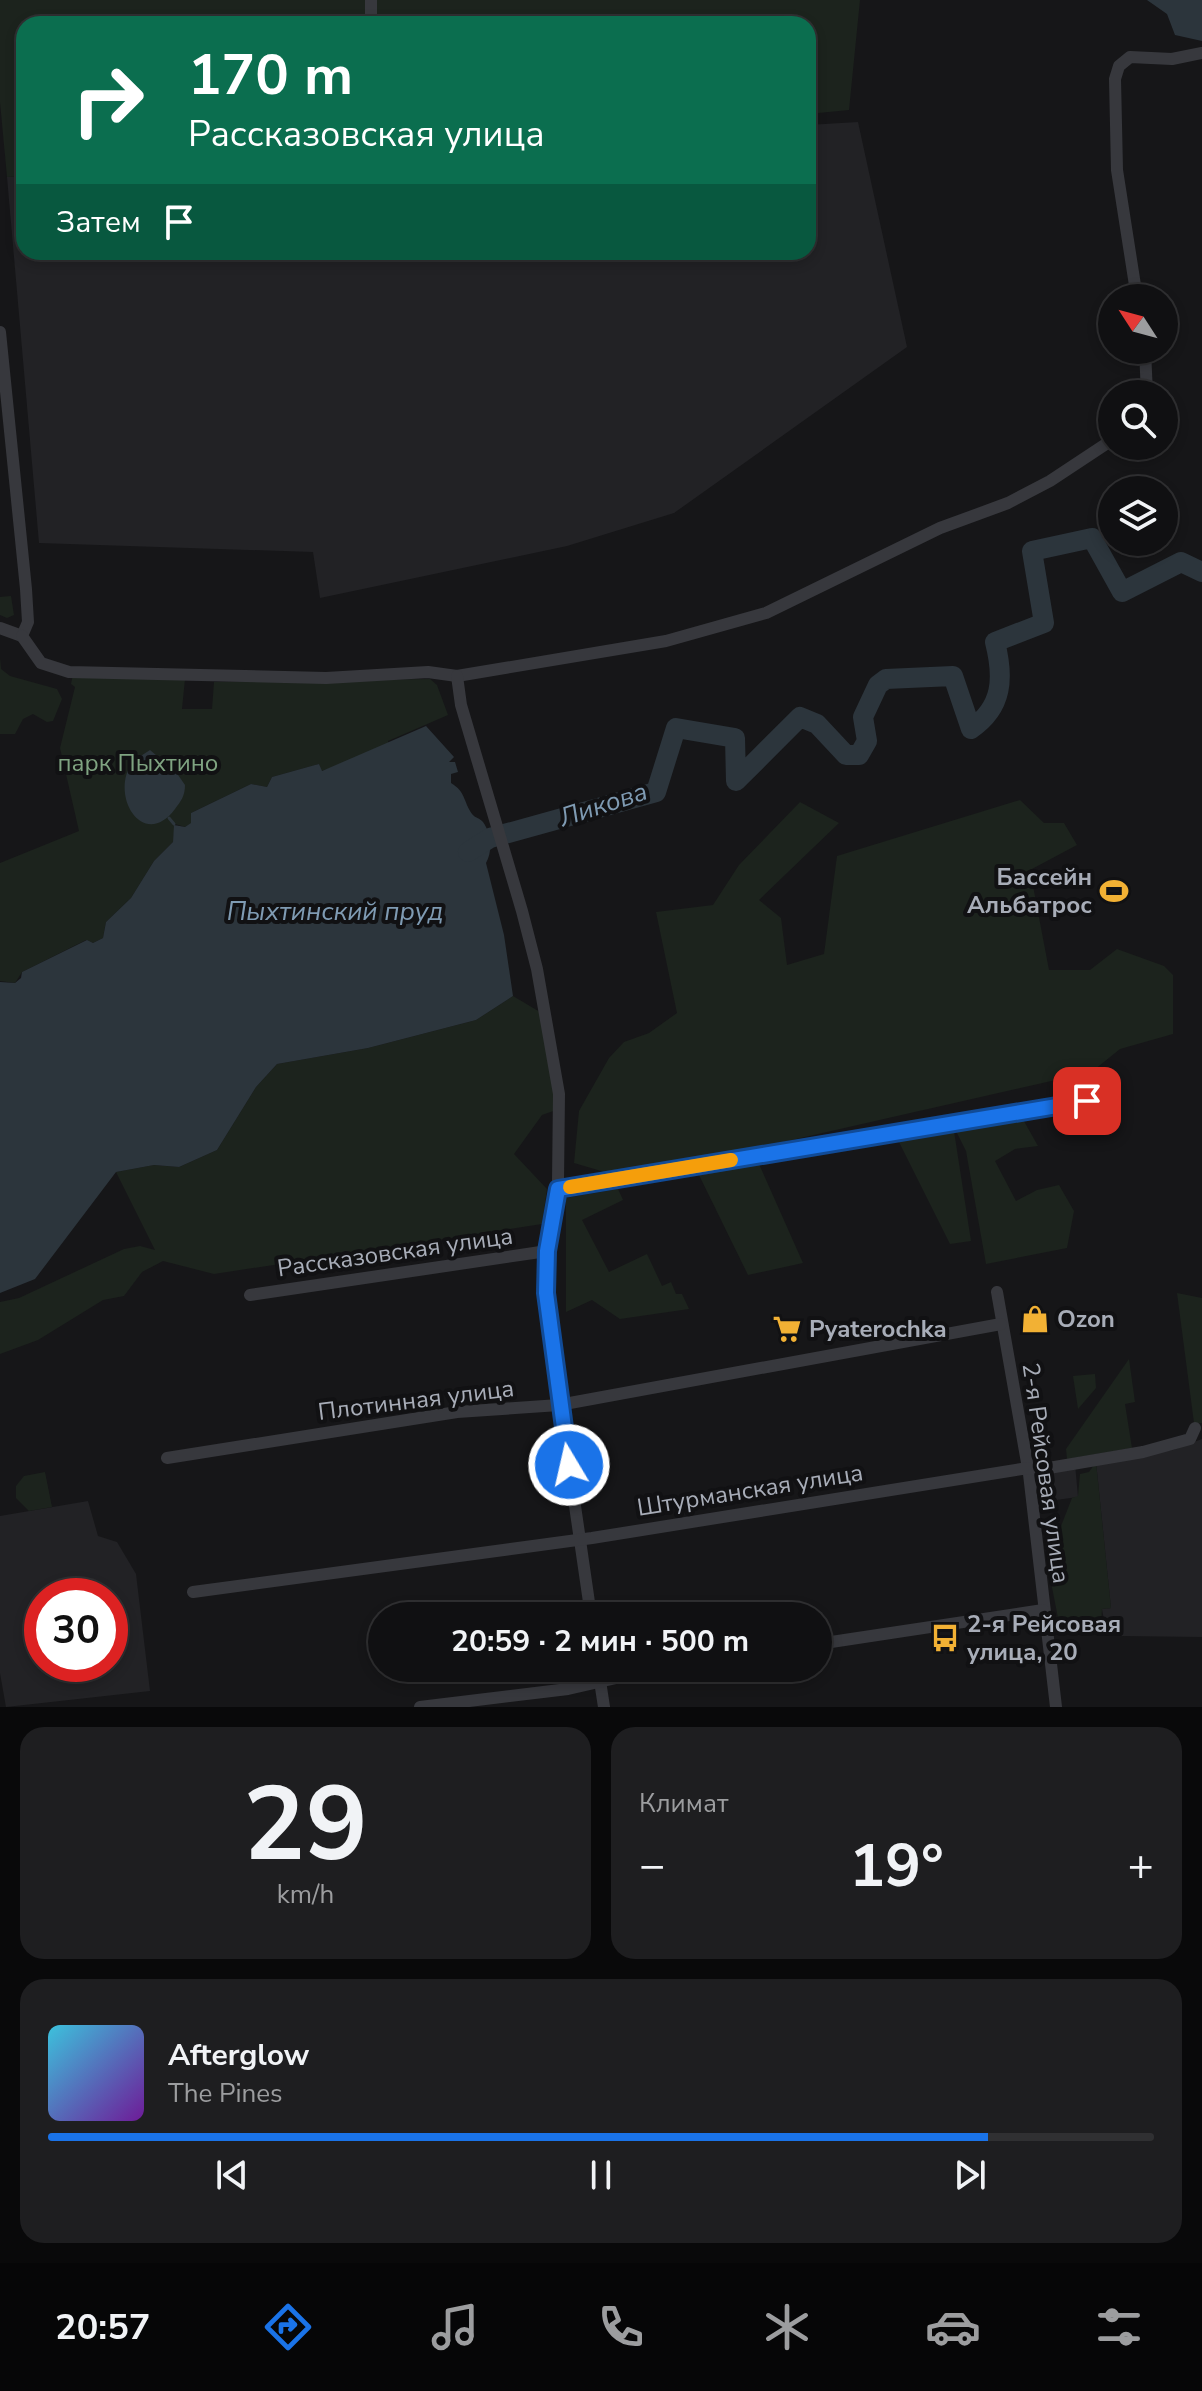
<!DOCTYPE html>
<html lang="ru">
<meta charset="utf-8">
<style>
body{margin:0;font-family:"Nunito Sans",sans-serif;background:#1e1e20;color:#f1f3f6;height:100vh;display:flex;flex-direction:column;font-size:30px;white-space:nowrap}
*{box-sizing:border-box;margin:0}
p{font-size:26px;color:#9c9d9f}
.icon{flex:none;width:44px;height:44px;fill:none;stroke:currentColor;stroke-width:2;stroke-linecap:round;stroke-linejoin:round}
.map{position:relative;height:1707px;overflow:hidden}
.drawer{display:flex;flex-direction:column;gap:20px;padding:20px;background:#09090a;flex:1}
.drawer>*{flex:none}
.banner{position:absolute;left:16px;top:16px;width:800px;height:244px;border-radius:24px;box-shadow:0 4px 12px #0003,0 0 0 2px #303032;background:#0b6e4f;color:#fff;overflow:hidden}
.needle{width:52px;rotate:306deg}
.controls{position:absolute;left:1098px;top:284px;display:grid;gap:16px}
.controls a{display:grid;place-items:center;width:80px;height:80px;border-radius:50%;background:#101012;box-shadow:0 4px 12px #0003,0 0 0 2px #303032;font-size:40px}
.speed{position:absolute;left:24px;top:1578px;display:flex;gap:16px;font-size:40px;font-weight:700;text-align:center}
.speed>*{display:grid;place-content:center;width:104px;height:104px;border-radius:50%;background:#101012;box-shadow:0 4px 12px #0003,0 0 0 2px #303032;line-height:1}
.speed .limit{border:12px solid #d22;background:#fff;color:#111}
.pin{position:absolute;display:grid;place-items:center;width:68px;height:68px;color:#fff;margin:-34px;border-radius:16px;box-shadow:0 4px 12px #0006}
.me{position:absolute;width:88px;margin:-44px;rotate:351deg;stroke-linejoin:round;filter:drop-shadow(0 0 6px #0008)}
.turn{display:flex;align-items:center;gap:28px;height:168px;padding:0 40px;font-size:36px}
.turn .icon{width:104px;height:104px;stroke-width:2.5}
.turn b{display:block;font-size:56px;line-height:68px}
.then{display:flex;align-items:center;height:76px;padding:0 40px;background:#0003;gap:16px;font-size:30px}
.big{font-size:60px;font-weight:700;line-height:1.1}
.drawer .widget{flex:1;display:flex;flex-direction:column;justify-content:center;gap:12px;min-width:0;padding:0 28px;border-radius:24px;background:#1e1e20}
.drawer .dial{align-items:center;gap:0}
.dial b{font-size:104px;line-height:1}
.song{display:flex;align-items:center;gap:24px}
.cover{width:96px;height:96px;border-radius:12px;background:linear-gradient(135deg,hsl(190 70% 55%),hsl(280 70% 35%))}
.played{height:8px;border-radius:4px;background:linear-gradient(90deg,#1a73e8 85%,#303032 85%)}
.keys{display:flex;justify-content:space-around;direction:ltr}
.heat{display:flex;justify-content:space-between;align-items:center;font-size:44px;direction:ltr}
.drawer .tiles{flex:1;display:grid;gap:20px;grid-template-columns:1fr 1fr}
.widget:last-child{grid-column:span 2}
.trip{position:absolute;left:368px;top:1602px;width:464px;height:80px;border-radius:40px;background:#101012;box-shadow:0 4px 12px #0003,0 0 0 2px #303032;font-weight:700;line-height:80px;text-align:center}
.menu{display:flex;height:128px;justify-content:space-around;align-items:center;background:#060607;color:#9c9d9f}
.menu .icon{width:56px;height:56px}
.menu .selected{color:#1a73e8}
.menu b{font-size:36px;color:#f1f3f6}
.map>svg:first-child{display:block}
</style>
<div class="map">
<svg width="1202" height="1707" viewBox="0 0 1202 1707">
<rect width="100%" height="100%" fill="#161618"/>
<!-- built -->
<g fill="#222225" fill-rule="evenodd">
<path d="M858 122 907 347 674 513 567 546 320 598 313 552 39 543 7 177 24 176V252H808V125Z"/>
<path d="M1202 1439V1637L1122 1636 1104 1620 1102 1609 1111 1608 1096 1462 1173 1450Z"/>
<path d="M1075 1464 1078 1497 1041 1502 1037 1470Z"/>
<path d="M88 1501 98 1536 117 1542 136 1574 150 1691 6 1707 0 1673V1516ZM42 1596H110V1664H42Z"/>
</g>
<!-- green -->
<g fill="#1c231d">
<path d="M0 0H860L849 110 808 114V24H24V176L7 177 0 102Z"/>
<path d="M11 596 14 615 7 618 0 615V597Z"/>
<path d="M0 658 1 669 10 676 57 689 62 699 53 721 47 722 33 714 23 719 15 734H0Z"/>
<path d="M73 674 185 679 182 709H212L214 682 430 679 437 685 448 715 388 741 390 751 321 771 319 764 272 777 267 787 251 784 191 813 192 823 185 827 175 824 173 842 154 861 131 898 106 922 103 938 93 943 86 940 22 972 15 983 0 981V863L79 831 60 748 75 687 71 684Z"/>
<path d="M1020 800 1044 823H1064L1077 845 1030 870 1049 970H1090L1117 949 1164 966 1173 975V1034L1120 1049 1094 1070 1069 1077 625 1178 574 1163 579 1111 609 1058 624 1042 649 1033 677 1013 656 912 713 905 739 865 800 802 839 823 759 900 781 918 787 965 824 954 837 856Z"/>
<path d="M513 996 545 1015 559 1109 542 1115 514 1154 547 1189 542 1224 214 1274 163 1261 142 1272 124 1296 103 1300 38 1340 0 1354V1302L19 1298 124 1249 140 1246 155 1250 116 1172 154 1165 179 1167 217 1150 256 1087 277 1064 368 1048 476 1020Z"/>
<path d="M1020 1114 1038 1146 1015 1149 995 1161 1016 1201 1037 1190 1059 1185 1074 1211 1067 1248 986 1264 966 1151 953 1125Z"/>
<path d="M954 1131 971 1241 950 1244 898 1140Z"/>
<path d="M759 1164 803 1263 748 1275 699 1175Z"/>
<path d="M618 1189 623 1200 582 1220 609 1272 647 1254 662 1286 671 1282 676 1294H682L689 1309 620 1319 592 1300 566 1312V1198Z"/>
<path d="M1177 1293 1202 1298V1423H1194Z"/>
<path d="M1129 1359 1135 1402 1125 1404 1132 1448 1067 1459 1066 1449Z"/>
<path d="M1095 1374 1096 1388 1078 1409 1073 1376Z"/>
<path d="M1096 1462 1111 1608 1102 1609 1101 1622 1071 1630 1060 1628 1047 1562 1072 1498 1078 1496 1080 1474 1089 1472Z"/>
<path d="M45 1472 52 1507 29 1511 16 1498V1486L24 1476Z"/>
</g>
<!-- water -->
<g fill="#2c353c">
<path d="M1147 0H1202V41L1175 35 1167 14Z"/>
<path d="M426 726 454 757 449 762H455L458 772 451 774V783C466 792 463 801 472 814 475 818 480 818 483 822 491 833 493 851 486 863L504 935 513 996 476 1020 368 1048 277 1064 256 1087 217 1150 179 1167 154 1165 116 1172 35 1279 0 1293V982L15 983 21 978 22 972 87 940 93 943 103 938 106 922 131 898 154 861 173 842 174 825 185 827 191 823V813L251 784 267 787 272 777 315 765 319 764 322 771Z"/>
<path d="M150 750 176 772 185 785C185 796 181 801 175 809 144 851 108 796 133 761Z"/>
</g>
<g fill="none" stroke-linecap="round" stroke-linejoin="round">
<!-- stream -->
<path stroke="#2c353c" stroke-width="3" d="M169 818 174 824"/>
<!-- river -->
<path stroke="#2c353c" stroke-width="20" d="M468 852 490 838 656 792 676 728 735 738 736 781 800 717 817 724 846 755H859L867 741 863 717 878 685 886 679 953 676 971 729C1003 707 1004 678 995 642L1044 623 1032 551 1092 538 1122 592 1181 562 1202 572"/>
<!-- minor -->
<g stroke="#37383d" stroke-width="12">
<path d="M371 24V0"/>
<path d="M1137 298 1117 170 1115 79 1119 66 1130 57 1172 59 1202 53"/>
<path d="M0 332 26 589 28 622 22 636"/>
<path d="M1145 350 1147 394"/>
<path d="M0 628 22 636"/>
<path d="M22 636 41 663 69 672 326 678 428 672 457 676 666 641 766 613 940 528 1008 503 1050 481 1112 440"/>
<path d="M457 676 461 705 522 911 537 969 559 1094 558 1181 547 1251V1313L591 1616"/>
<path d="M558 1189 1087 1101"/>
<path d="M997 1292 1029 1474 1056 1707"/>
<path d="M250 1295 547 1251"/>
<path d="M167 1458 457 1412 559 1405 1001 1324"/>
<path d="M193 1592 592 1538 1028 1468 1037 1470 1143 1452 1190 1439 1195 1428"/>
<path d="M818 1644 1043 1610"/>
<path d="M598 1668 604 1707"/>
<path d="M420 1707 568 1689 660 1668"/>
</g>
</g>
<g fill="none" stroke-linecap="round" stroke-linejoin="round">
<defs>
<path id="route" d="M569 1465 546 1293 547 1251 558 1189 1087 1101"/>
</defs>
<!-- route casing -->
<use href="#route" stroke="#114b97" stroke-width="20"/>
<!-- route -->
<use href="#route" stroke="#1a73e8" stroke-width="14"/>
<!-- slow -->
<path stroke="#f59e0b" stroke-width="14" d="M570 1187 731 1160"/>
</g>
<!-- icons -->
<defs>
<symbol id="stadium-bare" viewBox="-9 -9 18 18"><path d="M0-5a6.5 5 0 1 0 0 10a6.5 5 0 1 0 0-10ZM-3.5-1.8h7v3.6h-7Z" fill="#f2b134" stroke="#111113" stroke-width="2.5" paint-order="stroke"/></symbol>
<symbol id="shop-bare" viewBox="-9 -9 18 18"><path d="M-5-2.5h2.3a2.7 3.5 0 0 1 5.4 0H5L5.5 6h-11ZM-1.5-2.5h3a1.5 2.3 0 0 0-3 0Z" fill="#f2b134" stroke="#111113" stroke-width="2.5" paint-order="stroke"/></symbol>
<symbol id="supermarket-bare" viewBox="-9 -9 18 18"><path d="M-6-5.5h2.5l.6 2H6L4.5 2H-2.5L-4.4-4H-6ZM-1.5 3.2a1.3 1.3 0 1 0 .1 0ZM3 3.2a1.3 1.3 0 1 0 .1 0Z" fill="#f2b134" stroke="#111113" stroke-width="2.5" paint-order="stroke"/></symbol>
<symbol id="bus-bare" viewBox="-9 -9 18 18"><path d="M-5-6H5V4H4V6H2V4H-2V6H-4V4H-5ZM-3.5-4V0h7V-4ZM-3.5 1.2v1.5H-2V1.2ZM2 1.2v1.5H3.5V1.2Z" fill="#f2b134" stroke="#111113" stroke-width="2.5" paint-order="stroke"/></symbol>
</defs>
<g fill-rule="evenodd">
<use href="#stadium-bare" x="1094" y="871" width="40" height="40"/>
<use href="#shop-bare" x="1015" y="1299" width="40" height="40"/>
<use href="#supermarket-bare" x="767" y="1309" width="40" height="40"/>
<use href="#bus-bare" x="925" y="1618" width="40" height="40"/>
</g>
<g text-anchor="middle" stroke-width="8" stroke-linejoin="round" paint-order="stroke">
<!-- park labels -->
<g font-size="24" fill="#7fa381" stroke="#111113">
<text x="138" y="771">парк Пыхтино</text>
</g>
<!-- poi labels -->
<g font-size="24" font-weight="bold" fill="#a8adb8" stroke="#111113" text-anchor="start">
<text x="1092" y="885" text-anchor="end">Бассейн<tspan x="1092" dy="28">Альбатрос</tspan></text>
<text x="1057" y="1327">Ozon</text>
<text x="809" y="1337">Pyaterochka</text>
<text x="967" y="1632">2-я Рейсовая<tspan x="967" dy="28">улица, 20</tspan></text>
</g>
<!-- street labels -->
<g font-size="24" fill="#a8adb8" stroke="#111113">
<text transform="translate(395 1252) rotate(-8)" y="8">Рассказовская улица</text>
<text transform="translate(416 1400) rotate(-7)" y="8">Плотинная улица</text>
<text transform="translate(1046 1473) rotate(82)" y="8">2-я Рейсовая улица</text>
<text transform="translate(750 1490) rotate(-9)" y="8">Штурманская улица</text>
</g>
<!-- water labels -->
<g font-size="26" font-style="italic" fill="#7f9bb3" stroke="#111113">
<text transform="translate(603 804) rotate(-18)" y="9">Ликова</text>
<text x="335" y="920">Пыхтинский пруд</text>
</g>
</g>
</svg>
<div class="controls">
<a><svg class="needle" viewBox="-14 -14 28 28"><path d="M0-13l5 13h-10z" fill="#e53935"/><path d="M0 13l5-13h-10z" fill="#9c9d9f"/></svg></a>
<a><svg class="icon" aria-label="search" viewBox="0 0 24 24"><circle cx="10" cy="10" r="6"/><path d="M15 15l6 6"/></svg></a>
<a><svg class="icon" aria-label="layers" viewBox="0 0 24 24"><path d="M12 4l9 5-9 5-9-5zM3 14l9 5 9-5"/></svg></a>
</div>
<div class="speed"><div class="limit">30</div></div>
<div class="pin" style="left:1087px;top:1101px;background:#d93025"><svg class="icon" aria-label="arrive" viewBox="0 0 24 24"><path d="M6 21V4h12l-3 4 3 4H6"/></svg></div>
<svg class="me" style="left:569px;top:1465px" viewBox="-20 -20 40 40"><circle r="17" fill="#1a73e8" stroke="#fff" stroke-width="3"/><path d="M0-11L8 9 0 5-8 9z" fill="#fff"/></svg>
<div class="trip">20:59 · 2 мин · 500 m</div>
<div class="banner">
<div class="turn"><svg class="icon" aria-label="right" viewBox="0 0 24 24"><path d="M7 20v-9h11M14 6l5 5-5 5"/></svg><div><b>170 m</b>Рассказовская улица</div></div>
<div class="then">Затем<svg class="icon" aria-label="arrive" viewBox="0 0 24 24"><path d="M6 21V4h12l-3 4 3 4H6"/></svg></div>
</div>
</div>
<section class="drawer">
<div class="tiles">
<div class="widget dial"><b>29</b><p>km/h</p></div>
<div class="widget"><p>Климат</p>
<div class="heat"><a>−</a><b class="big">19°</b><a>+</a></div>
</div>
<div class="widget">
<div class="song"><i class="cover"></i><div><b>Afterglow</b><p>The Pines</p></div></div>
<div class="played"></div>
<div class="keys"><svg class="icon" aria-label="previous" viewBox="0 0 24 24"><path d="M18 5L8 12l10 7zM5 5v14"/></svg><svg class="icon" aria-label="pause" viewBox="0 0 24 24"><path d="M8 5v14M16 5v14"/></svg><svg class="icon" aria-label="next" viewBox="0 0 24 24"><path d="M6 5l10 7-10 7zM19 5v14"/></svg></div>
</div>
</div>
</section>
<nav class="menu">
<b>20:57</b>
<svg class="icon selected" aria-label="directions" viewBox="0 0 24 24"><path d="M12 3l9 9-9 9-9-9zM9 14v-3h6M13 9l2 2-2 2"/></svg>
<svg class="icon" aria-label="music" viewBox="0 0 24 24"><path d="M9 18V5l10-2v13"/><circle cx="6" cy="18" r="3"/><circle cx="16" cy="16" r="3"/></svg>
<svg class="icon" aria-label="phone" viewBox="0 0 24 24"><path d="M5 4h4l2 5-3 2q2 4 5 5l2-3 5 2v4C11 20 4 13 5 4z"/></svg>
<svg class="icon" aria-label="climate" viewBox="0 0 24 24"><path d="M12 3v18M4 7l16 10M4 17L20 7"/></svg>
<svg class="icon" aria-label="car" viewBox="0 0 24 24"><path d="M5 17H2v-5l4-1 3-4h7l3 4 3 1v5h-3M9 17h6M6 11h13"/><circle cx="7" cy="17" r="2"/><circle cx="17" cy="17" r="2"/></svg>
<svg class="icon" aria-label="filters" viewBox="0 0 24 24"><path d="M4 7h16M4 17h16"/><circle cx="9" cy="7" r="2"/><circle cx="15" cy="17" r="2"/></svg>
</nav>
